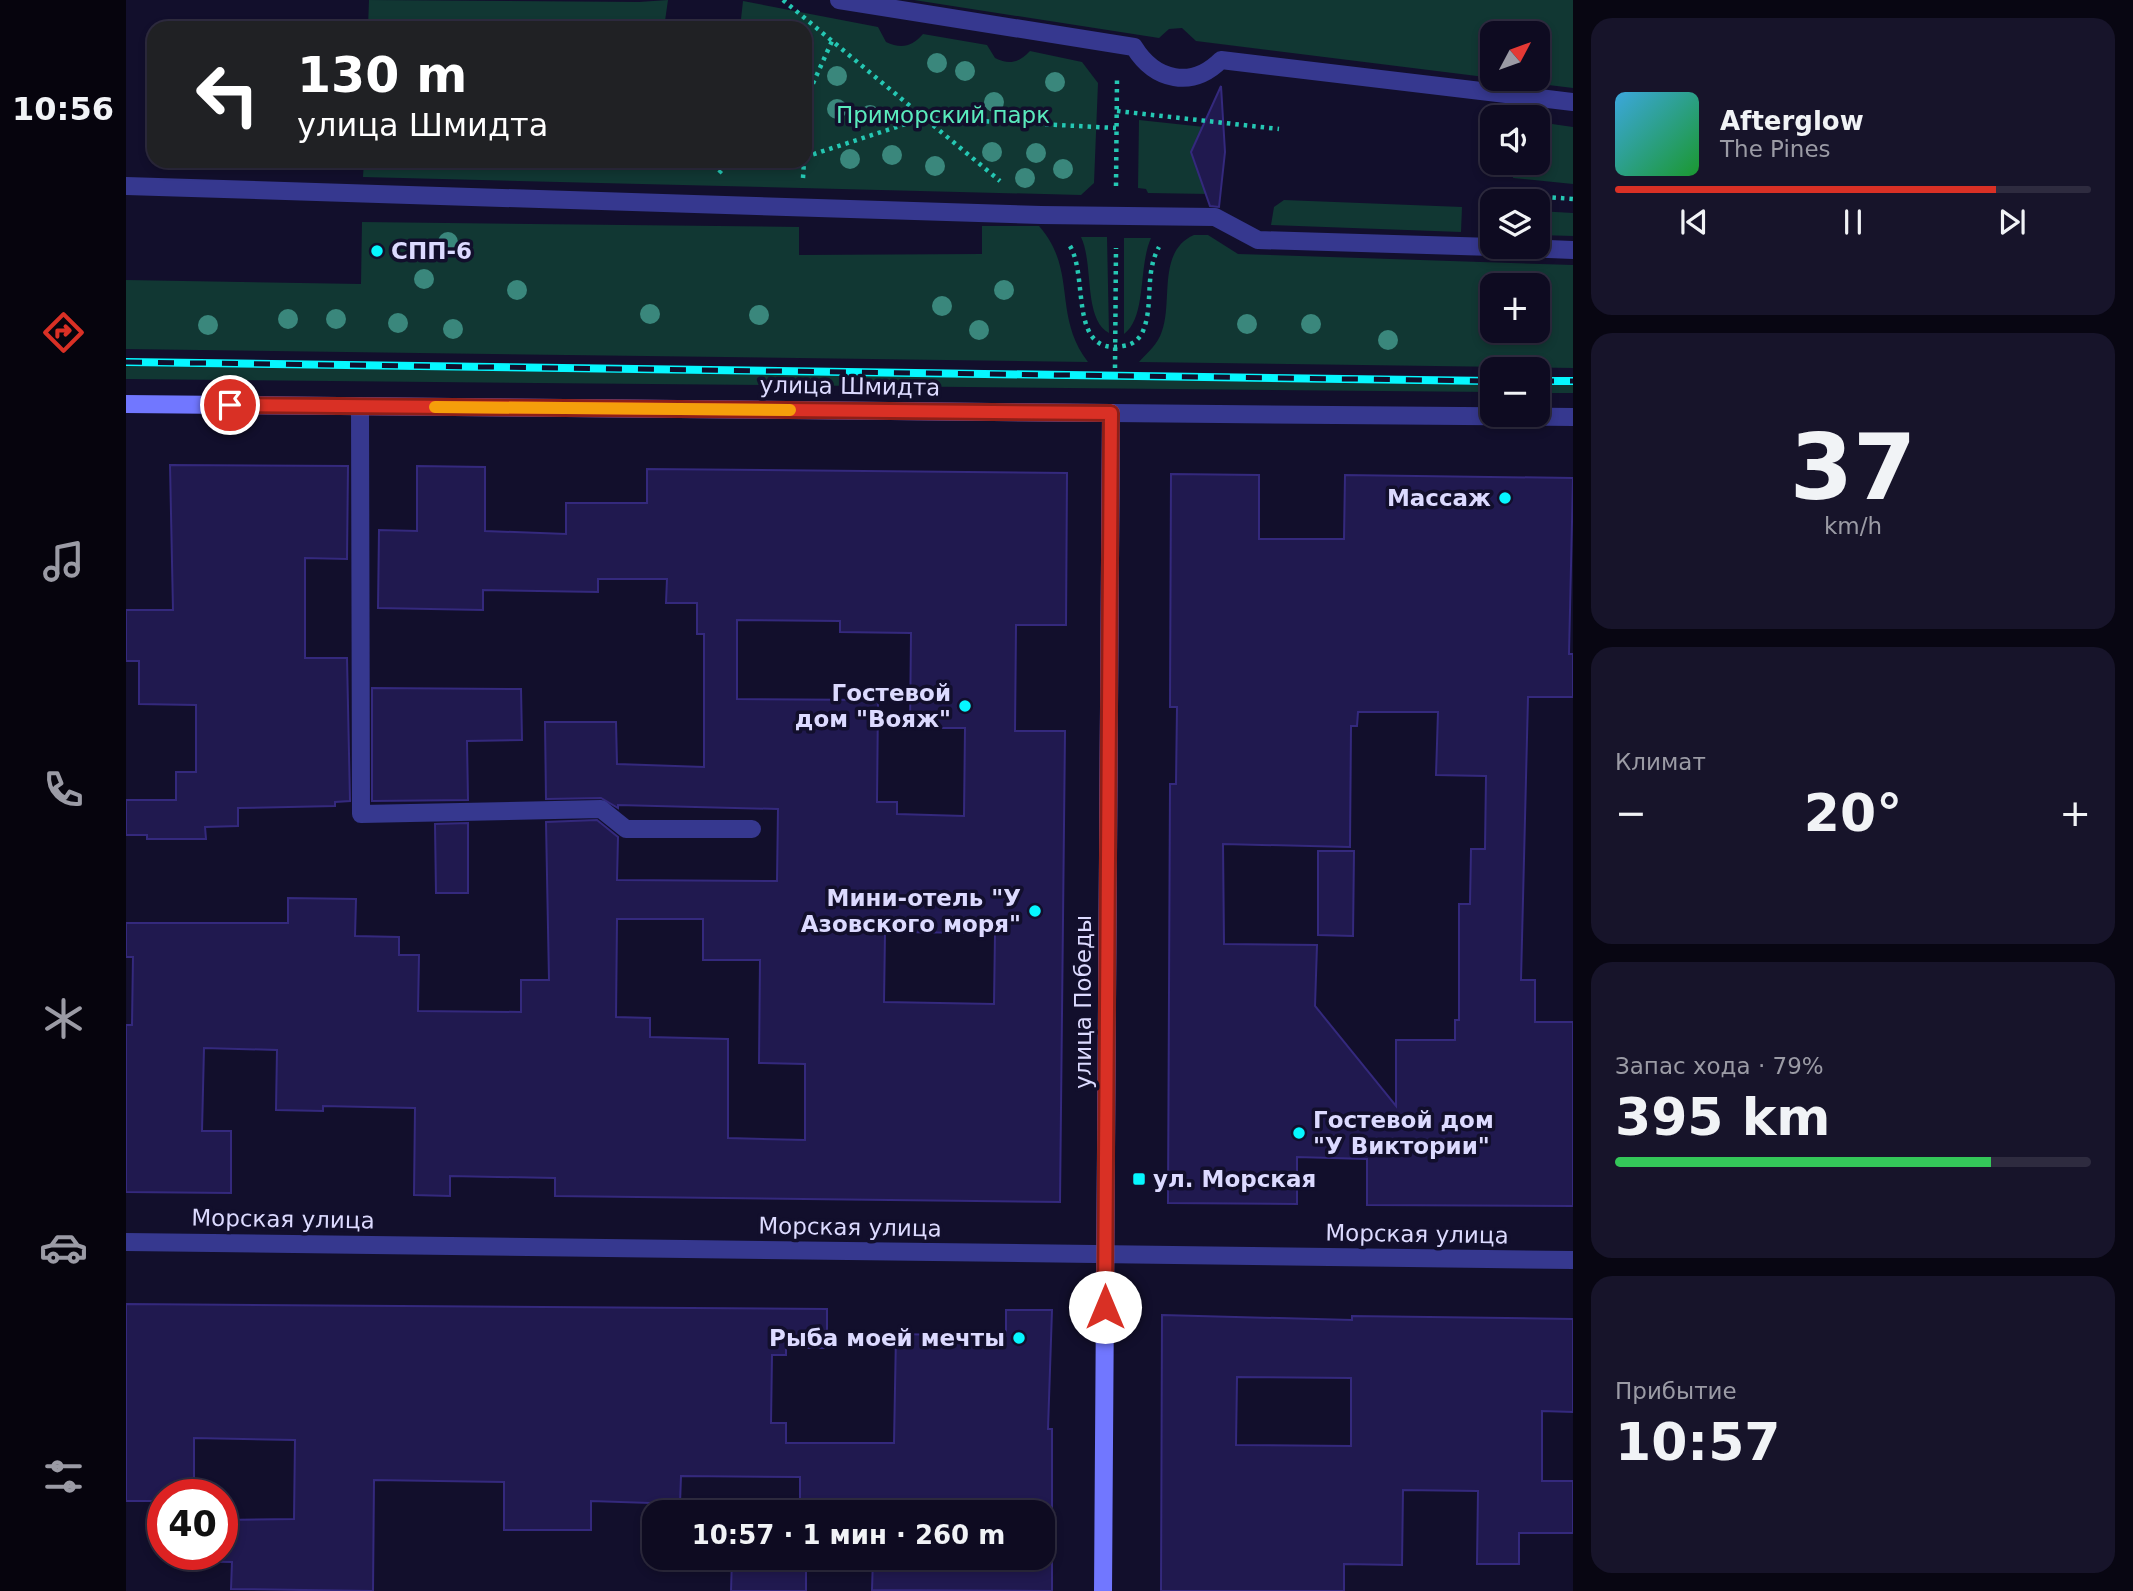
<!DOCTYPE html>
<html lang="ru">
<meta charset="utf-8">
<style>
body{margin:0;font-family:"DejaVu Sans",sans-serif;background:#17142a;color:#f1f3f6;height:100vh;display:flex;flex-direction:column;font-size:26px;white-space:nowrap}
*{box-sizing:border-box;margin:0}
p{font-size:23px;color:#9b9ba5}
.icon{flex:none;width:38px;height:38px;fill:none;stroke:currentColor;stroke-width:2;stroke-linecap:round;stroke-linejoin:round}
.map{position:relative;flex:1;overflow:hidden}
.drawer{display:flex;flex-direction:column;gap:18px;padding:18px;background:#080612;width:560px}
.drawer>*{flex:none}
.top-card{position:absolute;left:21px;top:21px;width:665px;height:147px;border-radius:21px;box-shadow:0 4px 10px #0003,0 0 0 2px #2e2b3f;background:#202124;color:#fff;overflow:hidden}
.needle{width:46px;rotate:49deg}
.buttons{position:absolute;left:1354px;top:21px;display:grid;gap:14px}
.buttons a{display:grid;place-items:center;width:70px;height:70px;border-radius:14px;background:#0e0b21;box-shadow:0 4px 10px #0003,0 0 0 2px #2e2b3f;font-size:35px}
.speed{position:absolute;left:21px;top:1479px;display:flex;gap:14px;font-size:35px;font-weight:700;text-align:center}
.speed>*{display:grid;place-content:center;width:91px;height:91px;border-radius:50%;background:#0e0b21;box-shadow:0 4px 10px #0003,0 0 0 2px #2e2b3f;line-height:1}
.speed .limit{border:10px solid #d22;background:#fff;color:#111}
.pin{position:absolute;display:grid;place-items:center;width:60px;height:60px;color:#fff;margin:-30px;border:4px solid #fff;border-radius:50%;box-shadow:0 2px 7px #0007}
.me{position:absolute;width:77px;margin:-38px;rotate:0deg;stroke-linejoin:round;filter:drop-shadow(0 0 5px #0008)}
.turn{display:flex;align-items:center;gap:24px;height:147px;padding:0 35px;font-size:32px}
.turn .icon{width:91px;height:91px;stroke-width:2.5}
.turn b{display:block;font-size:49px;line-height:60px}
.big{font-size:52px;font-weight:700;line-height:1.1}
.drawer .tile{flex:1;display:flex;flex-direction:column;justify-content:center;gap:10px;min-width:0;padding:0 24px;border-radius:21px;background:#17142a}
.drawer .dial{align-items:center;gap:0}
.dial b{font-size:91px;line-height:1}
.song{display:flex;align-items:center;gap:21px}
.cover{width:84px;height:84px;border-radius:10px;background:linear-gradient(135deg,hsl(200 70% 55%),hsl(130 70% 35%))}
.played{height:7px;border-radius:4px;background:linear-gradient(90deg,#d93025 80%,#2e2b3f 80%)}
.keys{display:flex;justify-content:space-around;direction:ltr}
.heat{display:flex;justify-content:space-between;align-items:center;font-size:38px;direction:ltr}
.charge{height:10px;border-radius:5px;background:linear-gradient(90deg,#34c759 79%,#2e2b3f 0)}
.trip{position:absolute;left:516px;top:1500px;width:413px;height:70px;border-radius:21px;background:#0e0b21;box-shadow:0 4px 10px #0003,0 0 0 2px #2e2b3f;font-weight:700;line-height:70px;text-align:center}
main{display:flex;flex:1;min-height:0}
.tabs{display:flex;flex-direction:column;width:126px;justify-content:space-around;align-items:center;background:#06040d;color:#9b9ba5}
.tabs .icon{width:49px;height:49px}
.tabs .active{color:#d93025}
.tabs b{font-size:32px;color:#f1f3f6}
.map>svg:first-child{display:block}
</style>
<main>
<nav class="tabs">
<b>10:56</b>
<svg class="icon active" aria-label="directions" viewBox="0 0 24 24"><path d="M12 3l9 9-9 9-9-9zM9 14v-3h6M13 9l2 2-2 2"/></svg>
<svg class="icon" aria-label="music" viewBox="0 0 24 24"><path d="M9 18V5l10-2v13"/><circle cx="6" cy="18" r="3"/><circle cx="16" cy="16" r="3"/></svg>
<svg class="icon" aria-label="phone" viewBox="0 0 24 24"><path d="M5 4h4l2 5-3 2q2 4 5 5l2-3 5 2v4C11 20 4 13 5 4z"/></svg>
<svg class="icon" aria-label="climate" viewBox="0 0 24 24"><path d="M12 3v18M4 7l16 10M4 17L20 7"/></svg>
<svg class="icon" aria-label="car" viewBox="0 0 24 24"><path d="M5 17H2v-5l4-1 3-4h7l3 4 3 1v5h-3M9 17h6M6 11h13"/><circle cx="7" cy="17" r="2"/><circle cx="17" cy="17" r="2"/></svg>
<svg class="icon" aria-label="filters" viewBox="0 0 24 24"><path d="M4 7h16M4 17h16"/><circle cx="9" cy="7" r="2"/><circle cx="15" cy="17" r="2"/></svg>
</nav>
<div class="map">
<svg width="1447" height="1591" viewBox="0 0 1447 1591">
<rect width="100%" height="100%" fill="#120f2c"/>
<!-- green -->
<g fill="#113733" fill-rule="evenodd">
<path d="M243 0 513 2 542 0 538 28H242Z"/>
<path d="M788 0H1447V88L1373 79H1412V33H1367V78L1070 41 1056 28 1043 29 1033 38Z"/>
<path d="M617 1 752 27 760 42C775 49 786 47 797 34L861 45 869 58C883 65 893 63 904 51L956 62 972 83 968 183 955 195 237 177 238 161H679V28H614Z"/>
<path d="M1013 120 1097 129 1074 134C1056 156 1076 172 1084 194L1022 193 1020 189 1012 188Z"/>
<path d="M1412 122 1447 127V184L1387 178 1388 163H1412Z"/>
<path d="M1158 200 1336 207 1335 232 1145 225 1148 207Z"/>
<path d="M1412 211 1447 213V236L1412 235Z"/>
<path d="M236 222 673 227V255L856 254V226H913C952 270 926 315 962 362L0 349V280L235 284Z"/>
<path d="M1068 235H1082L1112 254 1447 265V368L1013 362C1022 352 1032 344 1036 331 1047 301 1031 251 1068 235ZM1367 285H1412V331H1367Z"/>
<path d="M955 237H981L983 333C957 319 968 264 955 237Z"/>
<path d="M998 238H1025C1012 267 1021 317 998 334Z"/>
<path d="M0 366 1367 383V392L0 379Z"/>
<rect x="1412" y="384" width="35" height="9"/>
</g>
<!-- building -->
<g fill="#20194f" stroke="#34297d" stroke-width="2" fill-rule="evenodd">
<path d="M1095 86 1099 152 1093 207 1084 206 1065 152Z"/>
<path d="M44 465 222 466 221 559 179 558V658H221L224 801 209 802V806L112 808V826L79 827 80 839H21V835H0V800H50V772H70V705L13 704V661H0V610H47Z"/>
<path d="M291 466 359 467V531L440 534V503H521V469L941 473 940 625H890L889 731H939L934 1202 429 1196V1178L324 1176V1196L288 1195 289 1108 197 1106V1111L150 1110 151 1050 78 1048 76 1131H105V1193L0 1192V1025H6L7 957H0V923H162V898L230 899 229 936 273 937V955H293L292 1011 395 1012V980H423L420 822 471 820 492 837 491 880 651 881 652 809 492 805V808L475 798 420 799 419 722H490L491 764 578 767V634H571V603H540L541 579H472V592L357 590V610L252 608 253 530 291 531ZM611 620 714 621V632L785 633 784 728H839L838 816 771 814V802H751L752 700 611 699ZM491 919H577V960H634L633 1063 679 1064V1140L602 1138V1039L524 1037V1018L490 1017ZM759 932 869 933 868 1004 758 1002Z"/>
<path d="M1045 474 1133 475V539H1218L1219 475 1447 478 1443 654H1447V697H1402L1395 980H1409V1022H1447V1206L1241 1205V1159L1171 1157V1204L1042 1203 1044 784H1050L1051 707H1044ZM1232 712H1312L1310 775 1360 776 1359 849H1345L1344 904H1333V1020H1329V1040H1270V1106L1189 1006 1191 945 1098 944 1097 844 1224 847 1225 726H1231Z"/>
<path d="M246 688 395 689 396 740 341 741 342 800 246 801Z"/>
<path d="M342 823V893H310L309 824Z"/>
<path d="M1192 851H1228L1227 936 1192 935Z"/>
<path d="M0 1304 701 1309V1348H660V1355H646L645 1423H660V1443H768L770 1334 880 1336V1310H926L922 1429H926V1591L746 1590 747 1558H917V1512H674V1477L555 1476 554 1504 465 1501V1530H378V1482L248 1480 247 1591 105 1589 106 1562 42 1561V1554H96V1520L168 1519 169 1440 68 1438V1494H37V1501H0Z"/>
<path d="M1036 1315 1226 1320V1316L1447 1319V1412L1416 1411V1481H1447V1533H1393V1564H1351L1352 1491 1277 1490 1276 1565 1218 1564V1591H1035ZM1111 1377 1225 1378V1446L1110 1445Z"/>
<path d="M606 1558H680V1591H605Z"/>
</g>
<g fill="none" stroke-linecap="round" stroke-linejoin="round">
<!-- path -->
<g stroke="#25c7b3" stroke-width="4.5" stroke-dasharray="3.5 5" stroke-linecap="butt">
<path d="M657 0 874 181"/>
<path d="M679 99V118"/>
<path d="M680 99 706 41"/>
<path d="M991 111 1153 129"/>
<path d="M679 157 798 118 990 128"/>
<path d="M593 173 604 161"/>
<path d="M677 178 678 161"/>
<path d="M990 186 991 80"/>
<path d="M1357 215 1365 193 1447 199"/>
<path d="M944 246C963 278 942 356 997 346 1006 345 1013 340 1017 331 1028 304 1018 274 1033 247"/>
<path d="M989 368 990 248"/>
</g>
<!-- lane -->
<path stroke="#36388f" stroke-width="18" d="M234 406 235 814 475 809 500 829H626"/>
<!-- street -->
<g stroke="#36388f" stroke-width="18">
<path d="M713 0 1008 47C1029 81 1066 89 1095 60L1447 102"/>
<path d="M0 186 915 215 1089 217 1132 240 1367 247"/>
<path d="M1372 247 1447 250"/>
<path d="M985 413 1447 417"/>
<path d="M0 1242 1447 1260"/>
</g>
<!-- secondary -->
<path stroke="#7177ff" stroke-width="18" d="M0 404 985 413 977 1591"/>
<defs>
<g id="rail">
<path d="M0 362 1367 381"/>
<path d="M1412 381H1447"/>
</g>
</defs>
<!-- rail casing -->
<use href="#rail" stroke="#06f7ff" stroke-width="8"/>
<!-- rail -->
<use href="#rail" stroke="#120f2c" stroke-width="5" stroke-dasharray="16" stroke-linecap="butt"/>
</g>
<!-- trees -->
<g fill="#3a877c">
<circle cx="811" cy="63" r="10"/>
<circle cx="839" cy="71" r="10"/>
<circle cx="711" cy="76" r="10"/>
<circle cx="929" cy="82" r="10"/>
<circle cx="868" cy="102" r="10"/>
<circle cx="711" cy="109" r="10"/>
<circle cx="744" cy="115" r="10"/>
<circle cx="866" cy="152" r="10"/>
<circle cx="910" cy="153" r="10"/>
<circle cx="766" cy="155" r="10"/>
<circle cx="724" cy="159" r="10"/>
<circle cx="809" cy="166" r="10"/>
<circle cx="937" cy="169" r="10"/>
<circle cx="899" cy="178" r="10"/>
<circle cx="322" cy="242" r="10"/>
<circle cx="298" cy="279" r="10"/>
<circle cx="391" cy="290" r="10"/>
<circle cx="878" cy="290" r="10"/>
<circle cx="816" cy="306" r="10"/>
<circle cx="524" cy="314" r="10"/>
<circle cx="633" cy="315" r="10"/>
<circle cx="162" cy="319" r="10"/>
<circle cx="210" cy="319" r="10"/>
<circle cx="272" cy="323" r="10"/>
<circle cx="1121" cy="324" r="10"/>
<circle cx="1185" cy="324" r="10"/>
<circle cx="82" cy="325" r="10"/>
<circle cx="327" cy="329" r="10"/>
<circle cx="853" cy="330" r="10"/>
<circle cx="1262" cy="340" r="10"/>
</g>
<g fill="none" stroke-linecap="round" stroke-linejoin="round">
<defs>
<path id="route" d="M104 405 985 413 979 1307"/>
</defs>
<!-- route casing -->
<use href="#route" stroke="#8d1f18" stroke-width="18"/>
<!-- route -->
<use href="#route" stroke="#d93025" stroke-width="12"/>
<!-- slow -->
<path stroke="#f59e0b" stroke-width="12" d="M309 407 664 410"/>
</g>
<!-- markers -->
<g fill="#06f7ff" stroke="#120f2c" stroke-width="2.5">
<circle cx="251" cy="251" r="7"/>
<circle cx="1379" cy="498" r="7"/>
<circle cx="839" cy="706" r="7"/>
<circle cx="909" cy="911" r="7"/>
<circle cx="1173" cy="1133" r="7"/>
<rect x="1006" y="1172" width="14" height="14" rx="3.5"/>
<circle cx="893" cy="1338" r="7"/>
</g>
<g text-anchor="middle" stroke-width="7" stroke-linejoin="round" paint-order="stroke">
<!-- park labels -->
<g font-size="23" fill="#5aeabd" stroke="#120f2c">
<text x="817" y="123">Приморский парк</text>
</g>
<!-- poi labels -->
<g font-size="23" font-weight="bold" fill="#dcdaff" stroke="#120f2c" text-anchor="end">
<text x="265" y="259" text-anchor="start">СПП-6</text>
<text x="1365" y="506">Массаж</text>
<text x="825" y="701">Гостевой<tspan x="825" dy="26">дом "Вояж"</tspan></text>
<text x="895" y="906">Мини-отель "У<tspan x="895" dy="26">Азовского моря"</tspan></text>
<text x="1187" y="1128" text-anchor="start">Гостевой дом<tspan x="1187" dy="26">"У Виктории"</tspan></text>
<text x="1027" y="1187" text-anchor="start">ул. Морская</text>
<text x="879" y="1346">Рыба моей мечты</text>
</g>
<!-- street labels -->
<g font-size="23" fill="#dcdaff" stroke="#120f2c">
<text transform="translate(724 386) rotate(1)" y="8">улица Шмидта</text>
<text transform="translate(957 1002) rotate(-90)" y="8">улица Победы</text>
<text transform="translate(157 1219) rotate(1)" y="8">Морская улица</text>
<text transform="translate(724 1227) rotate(1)" y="8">Морская улица</text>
<text transform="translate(1291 1234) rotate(1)" y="8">Морская улица</text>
</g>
</g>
</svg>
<div class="buttons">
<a><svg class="needle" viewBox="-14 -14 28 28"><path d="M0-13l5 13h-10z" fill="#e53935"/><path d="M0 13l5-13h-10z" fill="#9b9ba5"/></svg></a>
<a><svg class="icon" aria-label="sound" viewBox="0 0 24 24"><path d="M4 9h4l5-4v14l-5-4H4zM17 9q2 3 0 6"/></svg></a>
<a><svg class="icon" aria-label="layers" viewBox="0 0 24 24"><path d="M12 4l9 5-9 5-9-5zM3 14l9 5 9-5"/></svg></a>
<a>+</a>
<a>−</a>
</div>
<div class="speed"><div class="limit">40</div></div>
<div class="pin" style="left:104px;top:405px;background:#d93025"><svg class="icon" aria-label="arrive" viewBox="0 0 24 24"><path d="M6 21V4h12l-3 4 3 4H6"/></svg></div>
<svg class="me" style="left:979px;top:1307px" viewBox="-20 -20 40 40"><circle r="19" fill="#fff"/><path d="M0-13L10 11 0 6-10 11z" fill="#d93025"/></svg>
<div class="trip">10:57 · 1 мин · 260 m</div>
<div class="top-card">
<div class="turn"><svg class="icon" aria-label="left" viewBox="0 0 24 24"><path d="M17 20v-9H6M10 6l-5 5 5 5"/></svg><div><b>130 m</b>улица Шмидта</div></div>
</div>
</div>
<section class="drawer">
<div class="tile">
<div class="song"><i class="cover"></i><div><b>Afterglow</b><p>The Pines</p></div></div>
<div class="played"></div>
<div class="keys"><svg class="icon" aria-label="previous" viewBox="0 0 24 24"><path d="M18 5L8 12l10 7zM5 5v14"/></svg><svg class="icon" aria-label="pause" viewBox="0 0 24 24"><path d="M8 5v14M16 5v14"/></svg><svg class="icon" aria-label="next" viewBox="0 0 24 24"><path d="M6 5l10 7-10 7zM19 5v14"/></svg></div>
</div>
<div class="tile dial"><b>37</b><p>km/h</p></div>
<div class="tile"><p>Климат</p>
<div class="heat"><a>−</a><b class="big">20°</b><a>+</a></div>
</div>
<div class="tile"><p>Запас хода · 79%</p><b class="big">395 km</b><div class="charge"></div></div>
<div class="tile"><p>Прибытие</p><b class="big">10:57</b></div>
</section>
</main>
